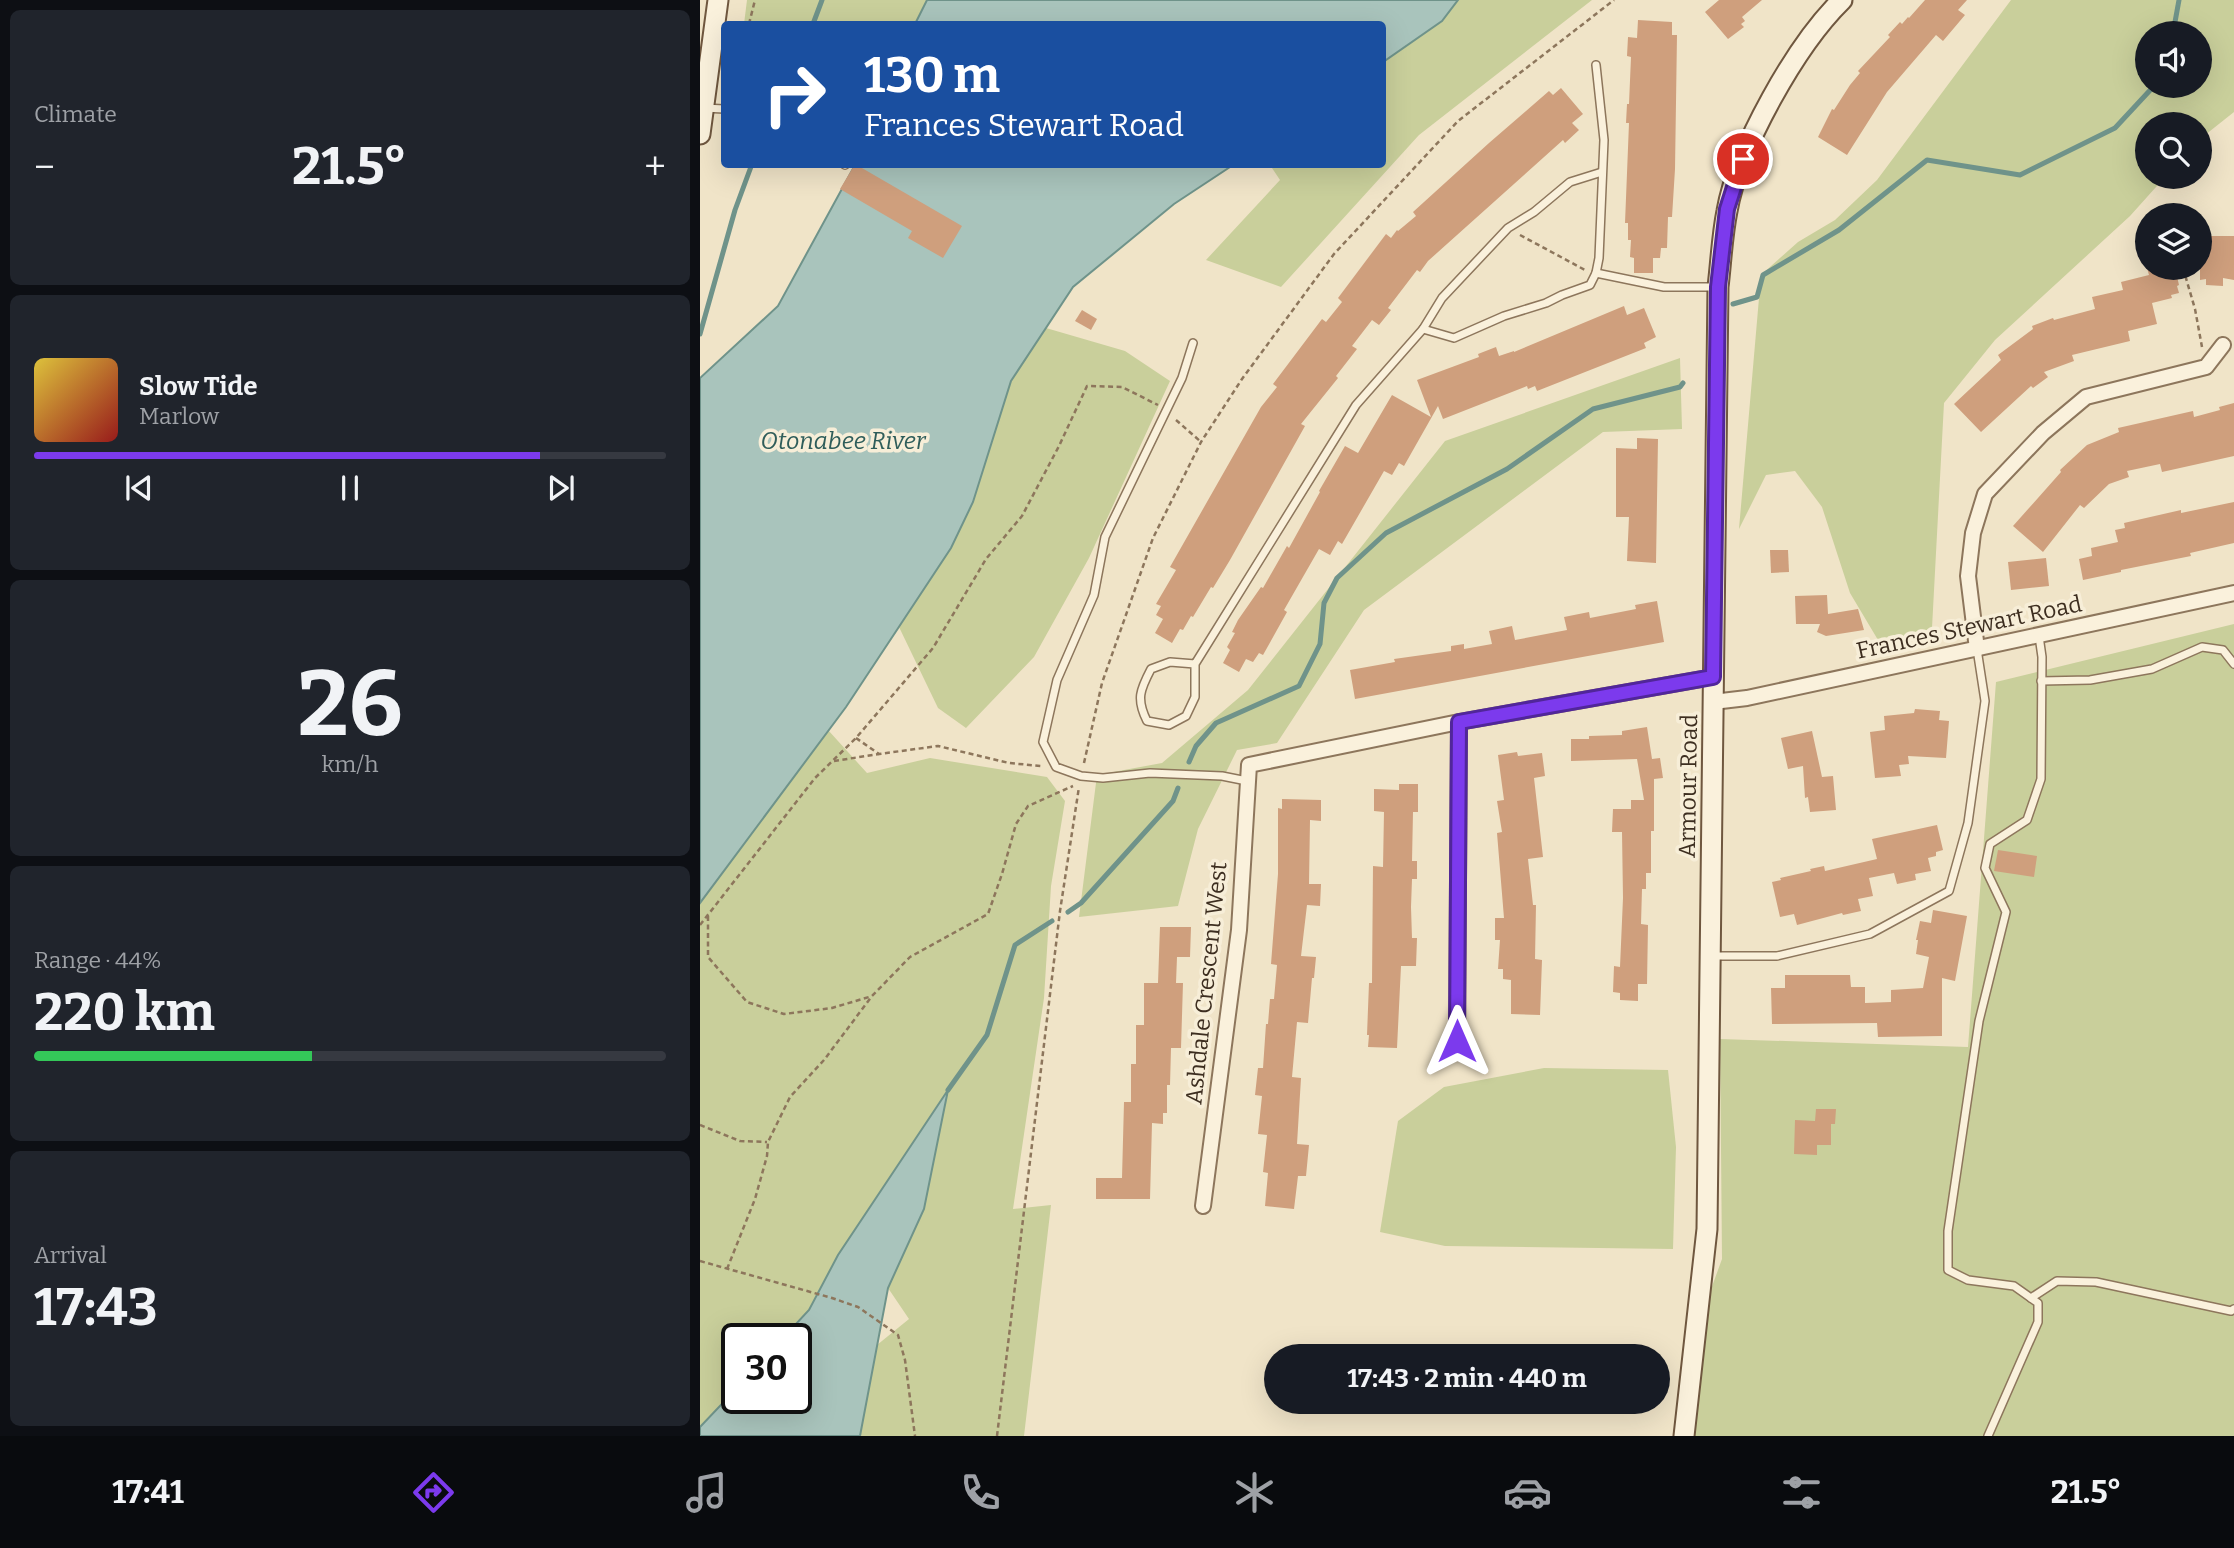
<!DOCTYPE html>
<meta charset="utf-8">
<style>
body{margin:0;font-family:Bitter,serif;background:#20242c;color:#f1f3f6;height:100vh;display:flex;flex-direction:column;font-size:26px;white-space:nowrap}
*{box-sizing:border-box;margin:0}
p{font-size:23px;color:#9ea1a6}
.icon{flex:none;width:38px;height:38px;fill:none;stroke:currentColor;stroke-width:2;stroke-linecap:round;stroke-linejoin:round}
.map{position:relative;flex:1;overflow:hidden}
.panel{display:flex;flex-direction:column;gap:10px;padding:10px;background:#0d0f14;width:700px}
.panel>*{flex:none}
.banner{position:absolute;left:21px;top:21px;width:665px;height:147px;border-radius:7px;box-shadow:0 7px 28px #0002;background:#1a4fa0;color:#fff;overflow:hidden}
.fabs{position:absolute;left:1435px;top:21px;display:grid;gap:14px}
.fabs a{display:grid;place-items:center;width:77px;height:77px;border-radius:50%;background:#171b24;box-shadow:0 7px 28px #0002;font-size:35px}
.speed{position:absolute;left:21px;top:1323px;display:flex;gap:14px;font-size:35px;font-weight:700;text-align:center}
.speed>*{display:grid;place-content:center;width:91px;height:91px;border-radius:50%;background:#171b24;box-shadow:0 7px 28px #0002;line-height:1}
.speed .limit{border:4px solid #111;border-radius:10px;background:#fff;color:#111}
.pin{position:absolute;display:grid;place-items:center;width:60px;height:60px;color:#fff;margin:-30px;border:4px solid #fff;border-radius:50%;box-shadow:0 2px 7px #0007}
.me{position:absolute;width:77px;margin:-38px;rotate:0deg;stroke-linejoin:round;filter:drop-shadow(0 0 5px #0008)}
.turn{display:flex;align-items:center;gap:24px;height:147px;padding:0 28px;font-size:32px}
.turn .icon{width:91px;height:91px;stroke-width:2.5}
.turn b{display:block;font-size:49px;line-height:60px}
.big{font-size:52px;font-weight:700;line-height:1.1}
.panel .tile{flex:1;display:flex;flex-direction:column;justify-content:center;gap:10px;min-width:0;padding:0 24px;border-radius:10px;background:#20242c}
.panel .dial{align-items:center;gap:0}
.dial b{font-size:91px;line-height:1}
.song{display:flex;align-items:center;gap:21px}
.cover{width:84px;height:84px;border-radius:10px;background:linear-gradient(135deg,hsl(50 70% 55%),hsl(0 70% 35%))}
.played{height:7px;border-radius:4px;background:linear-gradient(90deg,#7c3aed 80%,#363941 80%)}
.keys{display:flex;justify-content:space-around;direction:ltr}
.heat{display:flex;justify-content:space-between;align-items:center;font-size:38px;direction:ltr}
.charge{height:10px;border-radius:5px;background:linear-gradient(90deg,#34c759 44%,#363941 0)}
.trip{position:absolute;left:564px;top:1344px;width:406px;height:70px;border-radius:35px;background:#171b24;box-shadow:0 7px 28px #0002;font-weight:700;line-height:70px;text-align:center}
.tabs{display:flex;height:112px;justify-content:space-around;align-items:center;background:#090b0e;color:#9ea1a6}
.tabs .icon{width:49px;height:49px}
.tabs .current{color:#7c3aed}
.tabs b{font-size:32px;color:#f1f3f6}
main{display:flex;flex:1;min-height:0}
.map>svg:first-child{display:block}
</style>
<main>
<section class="panel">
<div class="tile"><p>Climate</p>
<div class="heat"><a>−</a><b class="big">21.5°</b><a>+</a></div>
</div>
<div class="tile">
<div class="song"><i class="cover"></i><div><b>Slow Tide</b><p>Marlow</p></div></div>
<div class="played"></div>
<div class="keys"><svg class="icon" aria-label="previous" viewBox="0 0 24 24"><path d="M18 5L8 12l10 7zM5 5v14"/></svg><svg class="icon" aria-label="pause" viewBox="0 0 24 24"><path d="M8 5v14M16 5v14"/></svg><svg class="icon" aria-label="next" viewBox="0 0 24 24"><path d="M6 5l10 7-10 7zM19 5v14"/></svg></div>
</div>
<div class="tile dial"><b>26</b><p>km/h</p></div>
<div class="tile"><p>Range · 44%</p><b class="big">220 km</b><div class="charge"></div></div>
<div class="tile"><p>Arrival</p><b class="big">17:43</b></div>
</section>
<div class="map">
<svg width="1534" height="1436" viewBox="0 0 1534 1436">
<rect width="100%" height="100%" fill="#f0e4c8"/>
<!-- green -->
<g fill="#c9cf9b" fill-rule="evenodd">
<path d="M47 0H227L215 24H44Z"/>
<path d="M758 0H892L719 135 581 287 506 260 580 180 570 165 682 164 683 62 742 21Z"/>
<path d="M1311 0H1534V112L1500 139V124H1447V177H1465L1430 216 1295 340 1244 403 1232 628 1196 642 1178 640 1150 593 1122 507 1095 471 1066 475 1039 529 1061 275 1098 242 1135 220 1177 180ZM1447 33H1500V86H1447Z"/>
<path d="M346 328 425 351 470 381 389 558 334 657 266 728 238 708 199 627 251 548 273 502 311 381Z"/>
<path d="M980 358 982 429 903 432 664 610 577 743 537 750 498 829 478 906 379 917 397 775 462 763 548 690 745 441Z"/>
<path d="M1534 624V1436H987L1006 1303 1022 1259 1020 1039 1268 1047 1296 682Z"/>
<path d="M128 730 167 773 230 758 347 777 365 801 351 886 344 998 313 1209 351 1205 324 1436H160L177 1345 209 1319 188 1288 224 1209 138 1255 109 1310 82 1339H37V1388L0 1428V903Z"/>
<path d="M844 1068 968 1070 976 1147 973 1249 745 1246 680 1232 698 1121 744 1087Z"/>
</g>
<!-- water -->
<g fill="#a9c4bc" stroke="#6f938a" stroke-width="2">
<path d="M227 0H758L742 21 683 62 682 24H215Z"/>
<path d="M155 165H533L474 204 373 287 311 381 273 502 251 548 146 707 0 903V378L78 306Z"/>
<path d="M248 1090 224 1209 188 1288 160 1436H0V1427L37 1388V1398H96V1339H82L109 1310 138 1255Z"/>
</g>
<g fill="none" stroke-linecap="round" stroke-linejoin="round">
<!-- stream -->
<g stroke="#6f938a" stroke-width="5">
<path d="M113 24 122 0"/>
<path d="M1473 33 1479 0"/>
<path d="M1033 304 1057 297 1063 275 1139 230 1227 160 1320 175 1415 128 1454 86"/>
<path d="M0 334 35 210 52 164"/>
<path d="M489 762 496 746 516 723 599 686 620 644 624 603 637 578 686 533 807 469 893 409 980 387 983 383"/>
<path d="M368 912 381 903 473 801 478 788"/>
<path d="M248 1090 287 1035 315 945 352 921"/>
</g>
</g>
<!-- building -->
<g fill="#cf9f7d">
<path d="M1019 0H1062L1042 17 1045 21 1041 24 1044 27 1028 39 1005 12Z"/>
<path d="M1225 0H1267L1258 10 1265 15 1243 41 1236 35 1187 92 1147 155 1118 137 1132 109 1134 110 1150 85 1160 73 1158 71 1190 37 1188 35 1200 22 1202 24 1208 17 1209 18Z"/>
<path d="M938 20 972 22V35H977L975 169 972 217H968L967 248H961L960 258H953V273H934V258L930 257 931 240H928V223H925L929 123H926L927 104H929L931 57 927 56 928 37 937 38Z"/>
<path d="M861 88 883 114 872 123 879 130 865 143 863 140 728 261 720 272 717 270 688 308 691 310 679 325 672 320 652 346 657 349 636 376 638 378 601 424 605 426 530 560 513 588 511 587 493 617 491 616 483 630 480 629 472 643 455 633 463 619 456 615 461 606 456 604 476 570 470 567 561 407 577 387 573 384 622 319 626 322 642 302 638 298 686 234 691 238 697 230 698 231 716 216 713 212 789 143 849 91 853 95Z"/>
<path d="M155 164 262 226 243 258 208 238 212 231 140 189Z"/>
<path d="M1500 236H1534V280L1523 278V286L1506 285V279L1500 280Z"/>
<path d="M1447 268H1475L1479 285 1477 286 1479 293 1471 295 1472 298 1452 303 1457 324 1428 331 1430 341 1372 355 1374 361 1344 372 1348 377 1333 388 1331 386 1281 432 1254 404 1301 360 1298 355 1333 329 1332 326 1353 318 1354 320 1395 309 1392 297 1423 290 1421 282 1449 275Z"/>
<path d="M924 306 927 315 944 308 956 337 944 343 946 348 837 391 835 386 828 389 827 386 743 419 738 406 704 466 699 463 692 475 684 471 642 544 638 541 630 555 619 549 584 610 587 612 563 655 559 653 553 662 546 659 539 672 523 663 530 650 527 647 535 633 532 632 538 620 561 587 563 588 587 546 589 548 620 492 619 491 645 446 658 453 692 395 731 417 717 380 779 357 778 354 796 347 799 356 814 351V352Z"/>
<path d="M382 310 397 319 391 330 375 321Z"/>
<path d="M1534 403V456L1462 472 1460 464 1427 471 1429 477 1409 484 1384 508 1380 505 1343 552 1313 526 1361 472 1360 470 1387 445 1419 432 1418 428 1493 411 1494 417 1520 410 1519 407Z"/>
<path d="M937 438 958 439 956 563 927 561 929 517H916V448L937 449Z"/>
<path d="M1534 502V543L1490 553 1491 556 1421 570V572L1383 580 1379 559 1392 556 1391 548 1418 542 1415 530 1425 528 1424 523 1481 510V513Z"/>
<path d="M1070 550H1088L1089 572 1071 573Z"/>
<path d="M1346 558 1349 586 1311 590 1308 562Z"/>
<path d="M1127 595 1128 614 1158 609 1164 630 1126 636 1117 632 1120 624H1096L1095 596Z"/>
<path d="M957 601 964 642 655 699 650 670 695 662 694 659 751 651V646L764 644V649L792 644 789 631 812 626 815 640 867 630 864 617 889 612 890 618 936 609 935 605Z"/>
<path d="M1215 709 1240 711 1239 720 1249 721 1246 758 1208 756 1209 764 1199 765 1201 776 1175 778 1170 732 1185 730 1184 716 1214 713Z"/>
<path d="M947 727 952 759 960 758 963 778 954 779V831H951V873H946V889H942L941 924 948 925 947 984H938V1001L920 1000V993L913 992 914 966 920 967 923 898 922 832H912L913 809H931V800H944L937 759 871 761V739H889V736L922 735V731Z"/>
<path d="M1112 731 1122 777 1133 776 1136 810 1110 812 1108 797 1105 798 1103 766 1088 769 1081 738Z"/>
<path d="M817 752 818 756 842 753 845 776 834 778 843 857 828 859 833 905H836L835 959 842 960 840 1015 811 1014V980L803 979V969H798L800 940H795V918H804L797 833 802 832 797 801 804 800 798 755Z"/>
<path d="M699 784H718V812H713L712 861H717V879H712L711 907 712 938H717L716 966H701L697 1048 668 1047 669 1035H667L669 983H672L673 866 683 867 684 812 674 811V789L699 790Z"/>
<path d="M582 799 621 800V821L610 820 609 884H621L620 906 607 905 601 956 616 957 614 978H612L608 1023 597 1022 592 1077 601 1078 597 1144 609 1145 606 1176H598L594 1209 565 1206 568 1173 563 1172 567 1135 558 1134 562 1096 555 1095 558 1068H563L566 1024H568L570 999H574L577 965 571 964 578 874V808L582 809Z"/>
<path d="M1237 825 1243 850 1236 852V856L1228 858 1231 871 1215 874 1216 880 1197 884 1194 873 1169 878 1173 896 1158 899 1161 911 1143 915 1142 913 1097 925 1094 914 1080 917 1072 882 1081 880 1080 878 1111 871 1110 869 1124 866 1125 871 1177 859 1172 839Z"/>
<path d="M1298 850 1337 856 1334 877 1294 871Z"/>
<path d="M1233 910 1267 916 1255 981 1242 978V1036L1178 1037 1177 1023 1072 1024 1071 988H1085V975H1150L1151 987H1165V1003L1191 1002V990L1223 988 1229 957 1216 954 1218 940H1216L1220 921 1231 923Z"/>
<path d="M460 927H491L490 957H477L476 983H483L481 1048H471L470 1085H467V1113H463V1124L452 1123 450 1199H396V1178H422L424 1102H431V1064H436V1025H444V983H458Z"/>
<path d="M1116 1109H1136L1135 1124H1131V1145H1117V1155L1094 1154 1095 1120 1115 1121Z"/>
</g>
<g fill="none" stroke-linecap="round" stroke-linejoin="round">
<defs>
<g id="service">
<path d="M4 108 24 109"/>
<path d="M144 164 145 165"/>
<path d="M896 273 964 287H1017"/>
<path d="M723 329 754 338 804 316 846 303 862 295 890 285 896 273 899 258 904 140 896 65"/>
<path d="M493 343 482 378 405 537 394 595 357 680 343 742 356 767 381 776 403 778 450 773 522 776 547 781"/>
<path d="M495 664 470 662 451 669C440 690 436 699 447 721L469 725 486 716 495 697V664L656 405 723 329 742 298 808 228 834 212 870 182 902 172"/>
<path d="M1341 681 1390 680 1452 669 1502 647 1523 650 1534 664"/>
<path d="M1011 956H1077L1170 934 1249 891 1268 823 1285 701 1277 649"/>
<path d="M1331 1298 1357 1281 1396 1282 1531 1311 1534 1309"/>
<path d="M1288 1436 1338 1322V1303L1314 1286 1268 1280 1248 1270V1231L1279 1021 1306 912 1285 868 1290 844 1327 820 1341 779 1342 657 1339 636"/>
</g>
<g id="minor">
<path d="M1277 649 1268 576 1273 533 1285 494 1343 433 1386 397 1506 367 1523 345"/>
<path d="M1013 702 1047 698 1534 593"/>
<path d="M757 1041 759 722"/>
<path d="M503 1206 539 930 549 765 759 722 1013 677"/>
</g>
<g id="secondary">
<path d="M0 134 18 0"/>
<path d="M984 1436 1007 1229 1018 287C1021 262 1022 236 1027 211 1038 148 1096 45 1142 0"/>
</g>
</defs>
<!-- service casing -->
<use href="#service" stroke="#8d765c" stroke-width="10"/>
<!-- minor casing -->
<use href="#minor" stroke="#8d765c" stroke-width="18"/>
<!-- secondary casing -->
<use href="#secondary" stroke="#6f573f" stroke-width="23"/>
<!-- path -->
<g stroke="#8d765c" stroke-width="2.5" stroke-dasharray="5 3.5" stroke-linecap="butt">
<path d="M49 24 55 0"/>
<path d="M820 235 885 270"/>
<path d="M1483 268 1495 309 1502 347"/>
<path d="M476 420 500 441"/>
<path d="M156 738 179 754 238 746 309 763 341 766"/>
<path d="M134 761 179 754"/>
<path d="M384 763 402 683 453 538 501 442 542 379 634 254 758 121 914 0"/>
<path d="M8 916V957L47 1002 84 1014 132 1008 169 997"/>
<path d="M0 925 115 778 156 738 233 648 286 559 322 516 359 446 387 386 422 387 458 405"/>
<path d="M0 1125 40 1141 67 1142"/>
<path d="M0 1261 132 1298 158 1307 198 1335 205 1360 215 1436"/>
<path d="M27 1269 55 1199 67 1156 68 1142 90 1097 124 1060 172 996 210 957 288 914 302 874 316 824 328 806 373 786"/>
<path d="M297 1436 360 911 379 787"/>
</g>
<!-- service -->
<use href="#service" stroke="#faf1dc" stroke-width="7"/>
<!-- minor -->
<use href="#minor" stroke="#faf1dc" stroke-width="14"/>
<!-- secondary -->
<use href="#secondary" stroke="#faf1dc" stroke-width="19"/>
</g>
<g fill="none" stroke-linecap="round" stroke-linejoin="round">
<defs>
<path id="route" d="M757 1041 759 722 1013 677 1018 287 1027 209 1043 159"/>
</defs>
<!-- route casing -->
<use href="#route" stroke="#51269a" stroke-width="18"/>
<!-- route -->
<use href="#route" stroke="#7c3aed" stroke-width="12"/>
</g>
<g text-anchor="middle" stroke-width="7" stroke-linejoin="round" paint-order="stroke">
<!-- street labels -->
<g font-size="23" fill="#3d2e20" stroke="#f7eed8">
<text transform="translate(1269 627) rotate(-12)" y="8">Frances Stewart Road</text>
<text transform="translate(988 786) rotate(-89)" y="8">Armour Road</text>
<text transform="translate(506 983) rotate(-84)" y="8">Ashdale Crescent West</text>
</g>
<!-- water labels -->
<g font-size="24" font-style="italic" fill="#2f5d5a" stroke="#f7eed8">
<text x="143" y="449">Otonabee River</text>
</g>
</g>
</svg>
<div class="fabs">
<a><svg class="icon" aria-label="sound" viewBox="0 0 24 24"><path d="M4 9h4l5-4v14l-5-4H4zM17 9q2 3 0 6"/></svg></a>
<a><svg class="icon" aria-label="search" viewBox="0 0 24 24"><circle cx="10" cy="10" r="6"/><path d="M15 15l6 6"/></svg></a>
<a><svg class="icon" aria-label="layers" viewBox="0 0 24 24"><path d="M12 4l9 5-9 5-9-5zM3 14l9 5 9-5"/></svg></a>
</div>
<div class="speed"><div class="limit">30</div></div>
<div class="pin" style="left:1043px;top:159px;background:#d93025"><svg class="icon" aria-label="arrive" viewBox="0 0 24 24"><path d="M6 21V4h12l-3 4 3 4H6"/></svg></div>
<svg class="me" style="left:757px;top:1041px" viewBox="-20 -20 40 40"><path d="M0-17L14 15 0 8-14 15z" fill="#7c3aed" stroke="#fff" stroke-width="4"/></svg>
<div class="trip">17:43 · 2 min · 440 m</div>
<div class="banner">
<div class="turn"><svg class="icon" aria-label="right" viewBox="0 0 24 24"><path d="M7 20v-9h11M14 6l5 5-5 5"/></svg><div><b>130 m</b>Frances Stewart Road</div></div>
</div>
</div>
</main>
<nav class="tabs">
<b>17:41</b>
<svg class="icon current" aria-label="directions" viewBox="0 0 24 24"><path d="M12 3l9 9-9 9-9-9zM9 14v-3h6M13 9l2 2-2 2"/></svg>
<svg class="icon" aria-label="music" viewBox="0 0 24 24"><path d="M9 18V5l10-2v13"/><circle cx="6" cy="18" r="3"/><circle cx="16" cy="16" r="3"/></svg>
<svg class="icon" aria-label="phone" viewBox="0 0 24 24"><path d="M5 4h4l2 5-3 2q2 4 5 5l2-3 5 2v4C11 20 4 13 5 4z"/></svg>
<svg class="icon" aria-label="climate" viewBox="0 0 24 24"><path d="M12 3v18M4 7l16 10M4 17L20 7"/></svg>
<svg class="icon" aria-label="car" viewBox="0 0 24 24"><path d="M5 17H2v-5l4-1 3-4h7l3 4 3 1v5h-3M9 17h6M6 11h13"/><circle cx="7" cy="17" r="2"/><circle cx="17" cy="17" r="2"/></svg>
<svg class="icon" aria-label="filters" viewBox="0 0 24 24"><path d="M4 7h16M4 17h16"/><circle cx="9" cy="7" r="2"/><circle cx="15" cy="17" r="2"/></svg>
<b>21.5°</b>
</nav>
